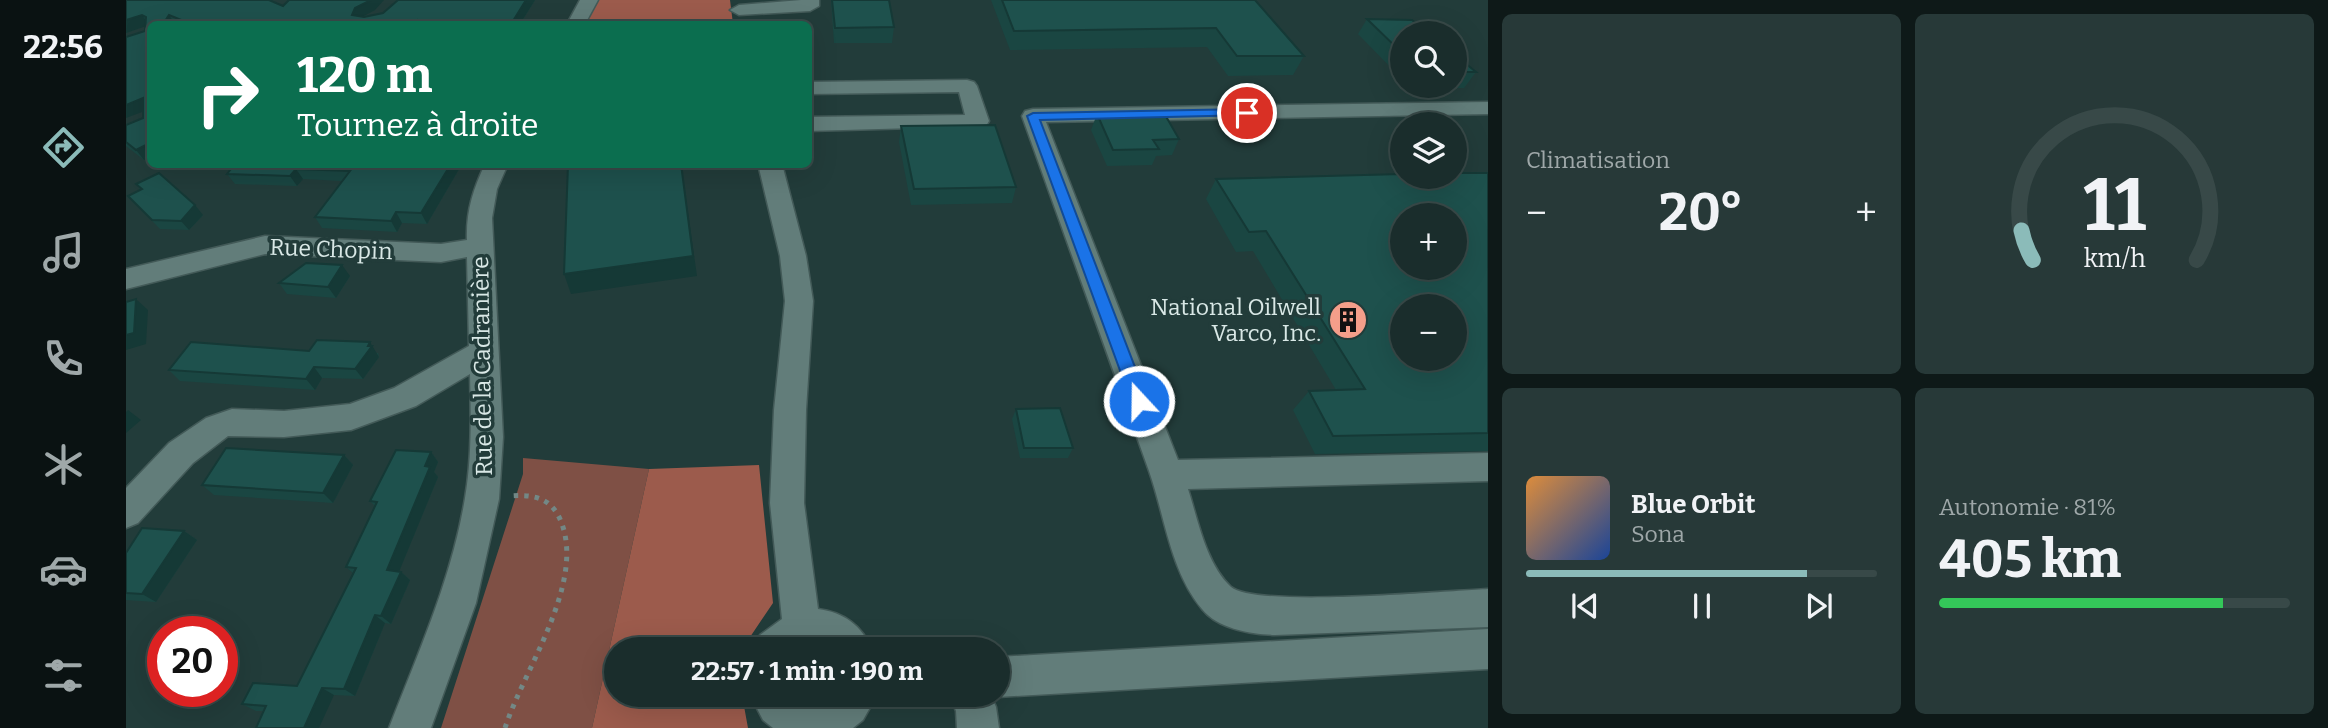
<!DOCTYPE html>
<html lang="fr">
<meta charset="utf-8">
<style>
body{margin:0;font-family:Bitter,serif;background:#273938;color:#f1f3f6;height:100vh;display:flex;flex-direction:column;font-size:26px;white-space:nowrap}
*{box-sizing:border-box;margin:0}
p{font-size:23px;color:#9fa8a9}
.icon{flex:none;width:38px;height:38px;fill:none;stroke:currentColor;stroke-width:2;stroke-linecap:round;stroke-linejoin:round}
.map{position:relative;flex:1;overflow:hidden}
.sheet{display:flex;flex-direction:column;gap:14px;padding:14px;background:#0e1918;width:840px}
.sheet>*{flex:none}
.guide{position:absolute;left:21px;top:21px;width:665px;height:147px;border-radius:10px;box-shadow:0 7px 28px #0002,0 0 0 2px #384948;background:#0b6e4f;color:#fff;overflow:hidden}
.tools{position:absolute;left:1264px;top:21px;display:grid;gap:14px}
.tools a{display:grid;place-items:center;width:77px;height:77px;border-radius:50%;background:#1a2d2c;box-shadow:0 7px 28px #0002,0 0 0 2px #384948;font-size:35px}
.speed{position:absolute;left:21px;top:616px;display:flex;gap:14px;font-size:35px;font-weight:700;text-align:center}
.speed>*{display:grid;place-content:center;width:91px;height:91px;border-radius:50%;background:#1a2d2c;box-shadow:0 7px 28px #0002,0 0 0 2px #384948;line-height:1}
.speed .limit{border:10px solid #d22;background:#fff;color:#111}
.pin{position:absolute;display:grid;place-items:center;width:60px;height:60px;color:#fff;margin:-30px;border:4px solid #fff;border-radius:50%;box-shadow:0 2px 7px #0007}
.me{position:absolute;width:77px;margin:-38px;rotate:339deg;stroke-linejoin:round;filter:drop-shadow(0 0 5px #0008)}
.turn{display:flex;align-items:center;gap:24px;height:147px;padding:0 35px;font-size:32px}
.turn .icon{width:91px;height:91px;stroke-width:2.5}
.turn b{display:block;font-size:49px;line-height:60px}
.big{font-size:52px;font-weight:700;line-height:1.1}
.sheet .widget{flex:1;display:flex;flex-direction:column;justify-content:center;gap:10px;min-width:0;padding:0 24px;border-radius:10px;background:#273938}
.sheet .dial{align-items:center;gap:0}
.dial svg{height:182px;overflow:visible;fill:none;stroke:#384948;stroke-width:7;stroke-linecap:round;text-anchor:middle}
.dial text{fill:#f1f3f6;stroke:none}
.song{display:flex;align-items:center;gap:21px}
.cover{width:84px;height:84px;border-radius:10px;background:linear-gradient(135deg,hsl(30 70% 55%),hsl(220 70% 35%))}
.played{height:7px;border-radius:4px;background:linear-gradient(90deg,#8bbbb9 80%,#384948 80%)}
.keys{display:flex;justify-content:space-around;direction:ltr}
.heat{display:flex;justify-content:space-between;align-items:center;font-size:38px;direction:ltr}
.charge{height:10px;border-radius:5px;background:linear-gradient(90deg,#34c759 81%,#384948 0)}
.sheet .tiles{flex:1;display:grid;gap:14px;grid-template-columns:repeat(2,1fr)}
.trip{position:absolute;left:478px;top:637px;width:406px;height:70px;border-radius:35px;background:#1a2d2c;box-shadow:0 7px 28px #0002,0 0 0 2px #384948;font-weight:700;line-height:70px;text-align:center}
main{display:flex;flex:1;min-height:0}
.tab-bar{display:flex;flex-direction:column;width:126px;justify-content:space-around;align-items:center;background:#0a1212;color:#9fa8a9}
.tab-bar .icon{width:49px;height:49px}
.tab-bar .current{color:#8bbbb9}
.tab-bar b{font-size:32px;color:#f1f3f6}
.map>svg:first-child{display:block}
</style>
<main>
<nav class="tab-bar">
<b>22:56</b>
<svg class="icon current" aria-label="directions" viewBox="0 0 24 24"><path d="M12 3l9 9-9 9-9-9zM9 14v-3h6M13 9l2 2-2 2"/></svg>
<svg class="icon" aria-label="music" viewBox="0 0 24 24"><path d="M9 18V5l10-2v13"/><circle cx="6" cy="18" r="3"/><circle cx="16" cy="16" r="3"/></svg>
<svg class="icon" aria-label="phone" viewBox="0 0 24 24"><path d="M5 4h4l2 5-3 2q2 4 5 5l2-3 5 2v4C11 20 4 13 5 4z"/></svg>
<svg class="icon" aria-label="climate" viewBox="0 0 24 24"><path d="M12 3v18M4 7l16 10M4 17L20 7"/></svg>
<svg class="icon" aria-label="car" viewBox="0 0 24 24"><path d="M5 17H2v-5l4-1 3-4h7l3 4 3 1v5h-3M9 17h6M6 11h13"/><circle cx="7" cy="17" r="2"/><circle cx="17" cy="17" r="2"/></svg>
<svg class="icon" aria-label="filters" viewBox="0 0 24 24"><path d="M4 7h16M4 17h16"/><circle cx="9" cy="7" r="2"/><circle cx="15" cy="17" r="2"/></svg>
</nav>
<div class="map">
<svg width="1362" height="728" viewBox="0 0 1362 728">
<rect width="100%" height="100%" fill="#223c3a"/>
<!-- green -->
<path fill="#7f5045" d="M397 458 523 469 466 728H315L397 474Z"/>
<!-- forest -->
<g fill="#9c5b4c">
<path d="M471 0H604L607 24H457Z"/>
<path d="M633 465 647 603 616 649H490V695H616L622 728H466L523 469Z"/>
</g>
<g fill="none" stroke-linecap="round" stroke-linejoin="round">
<defs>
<g id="minor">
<path d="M454 0H472L459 24H441Z"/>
<path d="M675 0H693V6L684 11 613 15 604 10 613 5Z"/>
<path d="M841 80 848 82 851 86 863 121 860 126 682 131V117L839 115 833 92 682 94V82Z"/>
<path d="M1362 102V114L920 122 1052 460 1362 453V481L1062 489C1072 520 1080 564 1105 587 1129 608 1320 591 1362 589V627L1149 635C1125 634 1092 629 1076 609 1044 571 1039 516 1023 471 981 352 938 234 896 116L899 111 907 109Z"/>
<path d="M359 164H382L371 189 366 218 377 437 373 499 350 603 305 728H263C292 653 326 578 339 498 346 457 345 415 344 374L290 406 225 430 158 437 102 436 67 463 12 523 0 528V488L43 443 80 418 106 409 158 411 224 404 268 388 343 346 341 257 315 262 139 254 0 289V269L139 236 315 244 341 240C340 211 347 190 359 164Z"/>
<path d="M632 164H656L680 256 687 301 680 410 678 503 692 609C717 612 737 626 745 649L687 647 678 649H628L634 635 656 619 644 503 648 410 659 301 654 256Z"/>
<path d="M1362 629V669L872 697 867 695H872V657Z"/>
<path d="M624 695H671L687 699 704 695H751L737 720 727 728H647L637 720Z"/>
<path d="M823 695H865L870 707 873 728H831L830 711Z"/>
</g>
</defs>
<!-- minor casing -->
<use href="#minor" stroke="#435a58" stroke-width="3"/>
<!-- path -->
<path stroke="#738886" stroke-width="5" stroke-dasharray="4.5 6" stroke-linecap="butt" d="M379 728C398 669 458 586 436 524 427 499 410 494 385 496"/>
<!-- minor -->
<use href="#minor" fill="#627d7a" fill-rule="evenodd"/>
</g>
<!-- wall -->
<g fill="#1a4642">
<path d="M0 0 249 10 236 16 257 13 272 0H409L396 21 403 24H24L18 160 0 146V125L17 118 19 26 0 33Z"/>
<path d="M705 0H763L768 27 766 43H708Z"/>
<path d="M865 0H1129L1178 56 1167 75 1102 76 1081 47 884 50Z"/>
<path d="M1241 19 1276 33V79L1232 34Z"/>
<path d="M1328 54 1350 72 1338 88H1285L1283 86H1328Z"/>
<path d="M971 114 1053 139 1046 155 1030 156 1026 165 981 166 965 130Z"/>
<path d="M775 126 890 187 886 203 785 205 773 142Z"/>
<path d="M109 164H336L301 224 276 223 271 232 196 228 189 217 216 181 177 179 171 186 109 184 101 174Z"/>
<path d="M1362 173V451L1189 454 1167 410 1183 391 1210 390 1127 251 1110 252 1080 199 1090 179Z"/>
<path d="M10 184 77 215 63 230 34 229 2 196 15 190Z"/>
<path d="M224 276 210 298 161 294 153 283Z"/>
<path d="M183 351 252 353 253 357 237 379 196 378 189 390 54 381 43 370Z"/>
<path d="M890 409 947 448 942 458H894L886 419Z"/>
<path d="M305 452 312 462 308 472 312 477 273 571 275 572 284 580 265 624 259 623 229 696 208 695 138 711H130L116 704 171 686 227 573 220 567 249 506 244 501Z"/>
<path d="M218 455 227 465 207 503 88 495 76 485Z"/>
<path d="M58 531 71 540 30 602 0 600V553Z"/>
</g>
<!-- shaded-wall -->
<g fill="#153936">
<path d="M245 0H258L249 10 234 18 226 15 229 8Z"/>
<path d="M400 0H409L394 24 387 21Z"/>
<path d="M16 15 23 25 0 33V20Z"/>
<path d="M43 15 49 24H37Z"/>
<path d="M17 98 24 109 0 118V105Z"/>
<path d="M24 143V157L18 160 10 150Z"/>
<path d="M325 164H336L301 224 295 213Z"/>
<path d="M555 164 571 276 445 294 438 274Z"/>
<path d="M170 169 177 179 171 186 164 176Z"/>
<path d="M69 205 77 215 63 230 55 221Z"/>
<path d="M270 212 276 223 271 232 265 221Z"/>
<path d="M216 265 224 276 210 298 202 287Z"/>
<path d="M10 299 22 310 20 344 0 350V335Z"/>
<path d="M244 342 253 357 237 379 229 369Z"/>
<path d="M188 367 196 378 189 390 180 379Z"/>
<path d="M2 410 15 420 0 433V412Z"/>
<path d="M305 452 312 462 308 472 312 477 270 579 261 570 299 466Z"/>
<path d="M218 455 227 465 207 503 197 493Z"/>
<path d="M58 531 71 540 30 602 16 594Z"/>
<path d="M275 572 284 580 265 624 255 616Z"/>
<path d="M249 615 259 623 229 696 218 689Z"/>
<path d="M196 688 208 695 193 728H178Z"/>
</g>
<!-- building -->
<g fill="#1e514d" stroke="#153936" stroke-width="2" fill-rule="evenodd">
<path d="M0 0H143L157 6 163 0H245L229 8 226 15 238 17 257 13 272 0H400L387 21H402L399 24H293L291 20 283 24H65L43 15 37 24H24V143L10 150 0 142V125L17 118V98L0 105V37L19 31 20 17 16 15 0 20Z"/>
<path d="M706 0H763L768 27 709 28Z"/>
<path d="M876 0H1129L1178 56H1111L1090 28 888 31Z"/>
<path d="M1241 19 1286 20 1302 33H1276V53Z"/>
<path d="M1328 54 1350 72H1328Z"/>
<path d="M1038 113 1053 139 1027 140 1033 149 987 150 971 114Z"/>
<path d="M869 125 890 187 788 189 775 126Z"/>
<path d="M109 164H325L295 213 270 212 265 221 189 217 224 171 170 169 164 176 101 174Z"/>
<path d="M555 164 567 256 438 274 442 165Z"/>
<path d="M33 173 69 205 55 221 26 220 2 196 16 189 10 184Z"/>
<path d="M1328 173H1362V433L1207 436 1183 391 1239 389 1140 231 1123 232 1090 179 1276 174V177H1328ZM1276 215H1328V268H1276ZM1276 306H1328V359H1276Z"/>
<path d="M180 263 216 265 202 287 153 283Z"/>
<path d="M10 299 8 333 0 335V302Z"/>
<path d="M191 340 244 342 242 346H246L229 369 188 367 180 379 43 370 65 342 183 351Z"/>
<path d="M934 408 947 448H898L890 409Z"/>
<path d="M100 448 218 455 197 493 76 485Z"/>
<path d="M270 450 305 452 299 466 304 467 261 570 275 572 255 616 249 615 218 689 196 688 178 728H130L140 706 116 704 127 683 171 686 230 568 220 567 251 502 244 501Z"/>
<path d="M16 528 58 531 16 594 0 593V553Z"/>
</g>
<!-- route -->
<path fill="#1a73e8" stroke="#114b97" stroke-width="2" d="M1121 109 1125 110V115L914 120 1022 401 1019 406H1007L901 116 907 113Z"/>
<!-- icons -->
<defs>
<symbol id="building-disc" viewBox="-11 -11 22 22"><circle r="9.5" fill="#f49e8a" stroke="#223c3a"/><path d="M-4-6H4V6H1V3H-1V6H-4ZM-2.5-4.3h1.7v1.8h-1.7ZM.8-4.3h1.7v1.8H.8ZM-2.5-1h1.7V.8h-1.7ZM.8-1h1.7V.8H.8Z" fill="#111"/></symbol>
</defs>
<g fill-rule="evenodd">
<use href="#building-disc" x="1200" y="298" width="44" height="44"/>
</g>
<g text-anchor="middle" stroke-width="7" stroke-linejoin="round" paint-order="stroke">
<!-- street labels -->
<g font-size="23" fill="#d9e8e6" stroke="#223c3a">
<text transform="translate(205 249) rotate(2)" y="8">Rue Chopin</text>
<text transform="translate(356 366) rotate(-91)" y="8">Rue de la Cadranière</text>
</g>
<!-- poi labels -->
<g font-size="23" fill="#d9e8e6" stroke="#223c3a" text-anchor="end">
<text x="1195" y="315">National Oilwell<tspan x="1195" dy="26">Varco, Inc.</tspan></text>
</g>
</g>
</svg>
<div class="tools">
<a><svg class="icon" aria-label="search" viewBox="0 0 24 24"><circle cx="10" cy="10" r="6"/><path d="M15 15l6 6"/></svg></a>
<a><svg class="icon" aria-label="layers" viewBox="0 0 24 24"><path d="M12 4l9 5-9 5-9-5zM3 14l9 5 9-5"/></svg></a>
<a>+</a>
<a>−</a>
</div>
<div class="speed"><div class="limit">20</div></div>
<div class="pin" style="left:1121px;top:113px;background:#d93025"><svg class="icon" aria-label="arrive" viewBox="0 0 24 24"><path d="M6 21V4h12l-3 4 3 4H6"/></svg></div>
<svg class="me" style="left:1013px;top:401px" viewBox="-20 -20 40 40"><circle r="17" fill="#1a73e8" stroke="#fff" stroke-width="3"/><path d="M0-11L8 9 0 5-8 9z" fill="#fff"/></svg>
<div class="trip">22:57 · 1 min · 190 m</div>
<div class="guide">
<div class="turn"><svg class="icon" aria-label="right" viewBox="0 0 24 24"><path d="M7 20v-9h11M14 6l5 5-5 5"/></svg><div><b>120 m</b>Tournez à droite</div></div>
</div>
</div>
<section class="sheet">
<div class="tiles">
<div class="widget"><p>Climatisation</p>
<div class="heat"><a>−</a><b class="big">20°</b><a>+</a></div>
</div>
<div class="widget dial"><svg viewBox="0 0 100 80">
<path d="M14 69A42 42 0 1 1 86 69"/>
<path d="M14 69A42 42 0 0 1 9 56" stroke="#8bbbb9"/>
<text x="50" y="56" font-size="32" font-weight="700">11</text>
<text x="50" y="72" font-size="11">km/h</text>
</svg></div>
<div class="widget">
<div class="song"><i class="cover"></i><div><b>Blue Orbit</b><p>Sona</p></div></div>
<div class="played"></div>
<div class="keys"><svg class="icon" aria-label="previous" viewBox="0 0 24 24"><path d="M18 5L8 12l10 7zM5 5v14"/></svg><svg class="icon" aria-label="pause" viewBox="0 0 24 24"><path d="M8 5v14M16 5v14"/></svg><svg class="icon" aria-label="next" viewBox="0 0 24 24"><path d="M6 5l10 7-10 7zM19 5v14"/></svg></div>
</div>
<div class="widget"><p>Autonomie · 81%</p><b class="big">405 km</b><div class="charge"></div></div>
</div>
</section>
</main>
